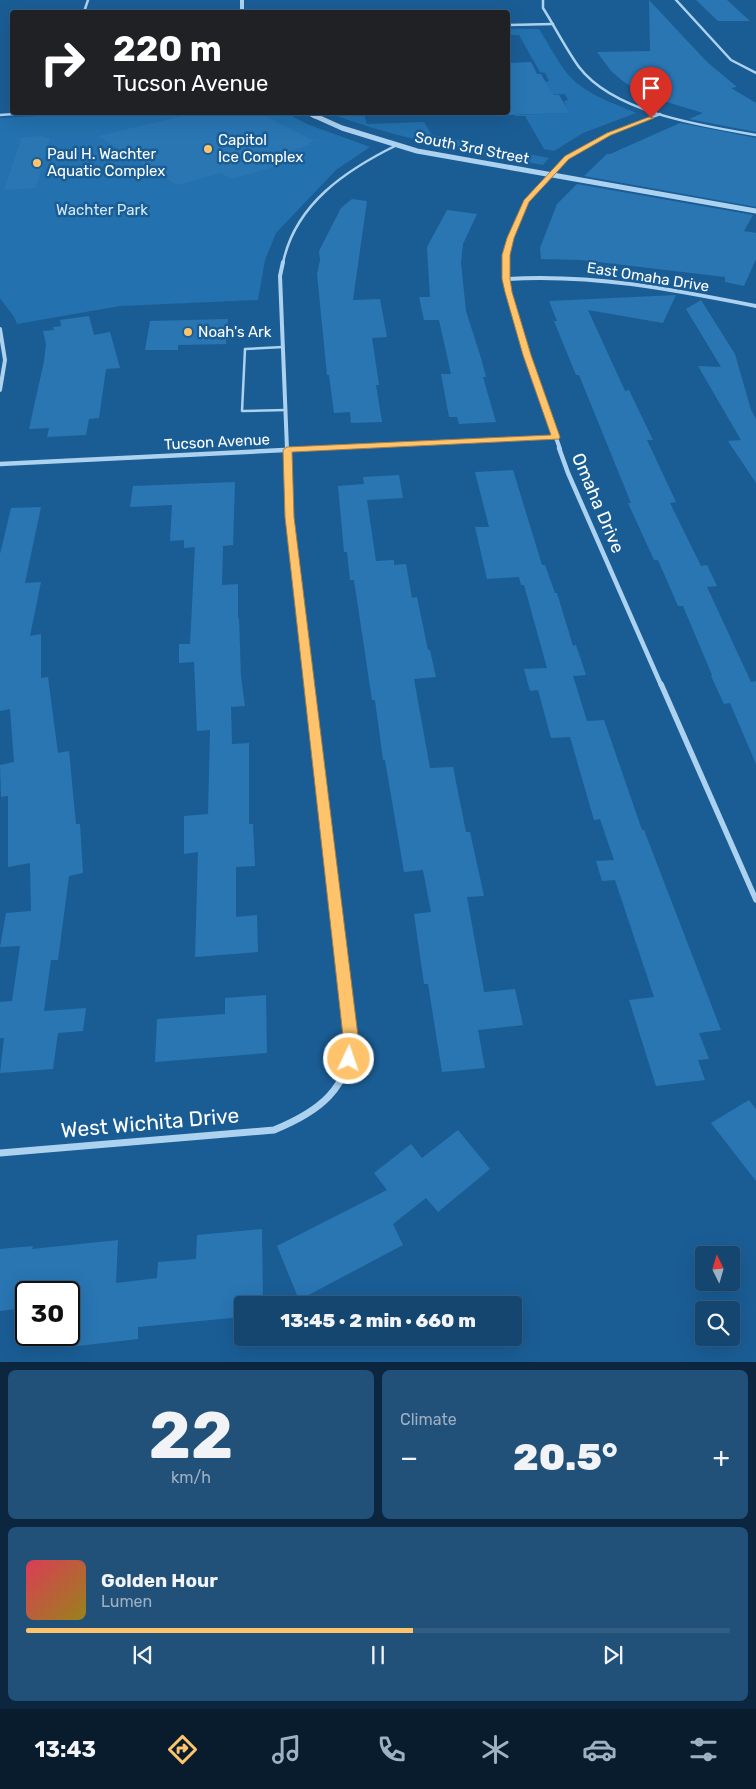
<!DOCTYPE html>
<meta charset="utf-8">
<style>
body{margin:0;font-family:Rubik,sans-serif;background:#215078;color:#f1f3f6;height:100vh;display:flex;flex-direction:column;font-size:19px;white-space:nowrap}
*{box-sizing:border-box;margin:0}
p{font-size:16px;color:#9db1c3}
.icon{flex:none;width:28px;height:28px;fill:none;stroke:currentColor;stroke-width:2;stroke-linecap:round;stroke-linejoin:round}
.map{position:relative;height:1362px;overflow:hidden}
.side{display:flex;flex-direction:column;gap:8px;padding:8px;background:#0b263e;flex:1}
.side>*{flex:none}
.top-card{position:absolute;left:10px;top:10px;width:500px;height:105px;border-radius:5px;box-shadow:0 5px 20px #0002,0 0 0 1px #335e83;background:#202124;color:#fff;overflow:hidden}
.needle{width:32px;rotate:355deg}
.fabs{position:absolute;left:695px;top:1246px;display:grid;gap:10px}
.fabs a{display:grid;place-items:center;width:45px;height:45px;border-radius:5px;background:#144670;box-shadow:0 5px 20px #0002,0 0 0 1px #335e83;font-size:25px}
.speed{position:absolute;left:15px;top:1281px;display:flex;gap:10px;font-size:25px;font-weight:700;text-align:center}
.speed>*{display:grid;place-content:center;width:65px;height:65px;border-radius:50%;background:#144670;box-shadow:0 5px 20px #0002,0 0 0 1px #335e83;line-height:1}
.speed .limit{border:2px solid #111;border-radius:8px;background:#fff;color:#111}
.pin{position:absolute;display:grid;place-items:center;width:42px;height:42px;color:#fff;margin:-51px -21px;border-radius:50% 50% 50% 0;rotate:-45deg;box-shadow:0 0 5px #0007}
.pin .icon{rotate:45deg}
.me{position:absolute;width:55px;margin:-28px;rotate:3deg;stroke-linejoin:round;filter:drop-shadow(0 0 4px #0008)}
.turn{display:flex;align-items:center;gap:18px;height:105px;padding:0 20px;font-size:22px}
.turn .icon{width:65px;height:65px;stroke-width:2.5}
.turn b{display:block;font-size:35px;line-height:42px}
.big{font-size:38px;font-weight:800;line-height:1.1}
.side .card{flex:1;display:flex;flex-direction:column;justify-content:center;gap:8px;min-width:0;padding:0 18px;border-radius:8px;background:#215078}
.side .dial{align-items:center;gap:0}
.dial b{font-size:65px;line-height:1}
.song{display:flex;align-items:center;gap:15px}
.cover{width:60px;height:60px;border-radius:8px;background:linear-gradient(135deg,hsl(350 70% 55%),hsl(50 70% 35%))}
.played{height:5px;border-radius:2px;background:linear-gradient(90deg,#ffc46b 55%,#335e83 55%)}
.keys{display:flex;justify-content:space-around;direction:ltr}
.heat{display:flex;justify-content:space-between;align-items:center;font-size:28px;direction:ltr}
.side .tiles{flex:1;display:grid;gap:8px;grid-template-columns:1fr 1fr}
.card:last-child{grid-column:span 2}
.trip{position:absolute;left:234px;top:1296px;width:288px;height:50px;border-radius:5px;background:#144670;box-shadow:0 5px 20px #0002,0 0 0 1px #335e83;font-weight:800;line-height:50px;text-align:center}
.dock{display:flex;height:80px;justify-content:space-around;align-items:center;background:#081c2d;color:#9db1c3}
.dock .icon{width:35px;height:35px}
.dock .active{color:#ffc46b}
.dock b{font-size:22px;color:#f1f3f6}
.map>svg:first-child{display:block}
</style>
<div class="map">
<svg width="756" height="1362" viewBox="0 0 756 1362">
<rect width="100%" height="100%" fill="#1a5d95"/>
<!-- green -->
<g fill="#2371ae">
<path d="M508 29H539C548 43 556 59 566 72 582 93 613 103 636 113L583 133 554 151 544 149 525 116H515L514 115 569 113 564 101 568 100 565 94 549 95 543 83 549 81 545 73 540 72 519 35H508Z"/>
<path d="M114 112 286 113 307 124 370 147 336 170 276 233 265 260 258 300 120 306 17 324 14 317 0 298V118Z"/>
<path d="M328 113H393L364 114 367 124 424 122 432 135 549 158 543 165C469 152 398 139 328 113Z"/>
</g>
<!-- building -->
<g fill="#2976b3">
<path d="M649 0 707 62 737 87 731 88 756 103V132L689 119 703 113 670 103 645 94 624 82 611 71 597 52 650 51Z"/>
<path d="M696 0H727L750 21H718Z"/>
<path d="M531 62 537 74H541L553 95H559L570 113 508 115V63Z"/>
<path d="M200 112H258L314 141 308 143 312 145 284 152 294 158 273 163 278 166 232 179 221 173 177 185 98 136Z"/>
<path d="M680 123 756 138V207L584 176 607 154H610Z"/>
<path d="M44 136 43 138H50L36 188 4 190 22 137Z"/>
<path d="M577 184 753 215 744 231 756 233V259L744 286 725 282V277L581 260 541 259 540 248 557 204Z"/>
<path d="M352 199 367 201 353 300 380 299 387 337 372 338 379 385H376L382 422 351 423 350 412 334 413 329 375H327L317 274 320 260 319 251 341 208Z"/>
<path d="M447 210 477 214 463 244 461 263 466 311 481 358 486 377H483L496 422 459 424 457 417H449L441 374H451L439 320H424L419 297H430L427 247Z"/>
<path d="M676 295 663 323 588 310 625 391 629 390 653 440H647L676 502 670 503 701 566 707 565 717 586 707 587 751 682 756 681V764L730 703 724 704 711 676 712 675 683 606H678L658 560H654L628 503H631L579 375H576L554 321H557L549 301Z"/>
<path d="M701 300 735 354 751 410 756 419V483L728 441 741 440 698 366 721 367 686 309Z"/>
<path d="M89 316 94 335 110 332 120 368 106 369 99 418 89 419 86 435 47 437 49 428 29 429 44 361 46 344 43 331 54 330 53 327 61 326 60 320Z"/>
<path d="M228 319 226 344 178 345V350H145L150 321Z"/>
<path d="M513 470 542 565H545L555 593H557L573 646 576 645 586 675 573 676 587 721 604 720 642 830H644L721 1030 699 1033 709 1059 698 1060 705 1080 656 1086 629 1000 654 997 615 880 602 881 596 861 614 860 600 819 594 820 570 737 551 738 538 690 530 691 524 669 547 668 524 585H521L519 577 487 579 475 527H489L475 472Z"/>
<path d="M399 475 403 498 367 500 376 561 394 560V565L406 564 412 598 417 597 428 650H430L436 677 414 679 430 768 453 767 466 832H470L484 896 467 897 484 992 515 989 523 1025 478 1030 485 1068 442 1072 428 984H424L414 914 431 912 423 870 404 872 385 760H383L375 700H372L354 580H350L347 552H344L338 486 364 484 363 477Z"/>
<path d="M235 482 233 545 223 546 222 585 238 584V619L239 618 241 677 245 706 231 707 232 744 249 743V824H253L255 866 236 867V917L257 915 258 952 195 957 198 852 184 854V816L208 814 210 730 197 731 194 662 179 663V644H190L195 547 184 548V540L170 541 172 505 130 507 133 486Z"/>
<path d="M41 507 25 583 41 582 30 636 41 634V678L48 677 58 753 69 751 76 824H80L83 873 69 876 58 960H51L44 1011 86 1008 83 1031 58 1033 53 1069 0 1073 4 1038H0V1002L12 1001 20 946 0 947 6 913 31 911 30 863 8 867V796L1 797 0 765 14 762 10 709 0 711V554L11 508Z"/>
<path d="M266 995 267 1053 155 1062 157 1019 225 1014V998Z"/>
<path d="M749 1100 756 1109V1181L711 1123Z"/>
<path d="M458 1130 490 1169 438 1212 426 1198 393 1224 403 1245 299 1300 277 1246 387 1190 374 1173 411 1144 422 1158Z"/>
<path d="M262 1229 263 1305H242V1317L138 1327V1339L69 1347V1292H26L25 1308 0 1311V1249L33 1246 32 1249 118 1240 116 1283 157 1278 158 1262 196 1259 197 1235Z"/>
</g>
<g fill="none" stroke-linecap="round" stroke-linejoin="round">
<!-- service -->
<path stroke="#acd2f0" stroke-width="2.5" d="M283 347 245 349 242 411 286 410"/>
<!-- minor-far4 -->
<g stroke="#acd2f0" stroke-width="2.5">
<path d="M543 0V8C555 27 566 49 579 67 614 113 703 126 756 135"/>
<path d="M676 0 731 60 756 73"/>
<path d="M84 12 88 0"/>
<path d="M508 25 553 24"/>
<path d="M0 115 43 112"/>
<path d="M283 263C295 204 346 170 397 145"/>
<path d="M506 263 510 238 526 201 567 158 609 134 660 114"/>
</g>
<!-- minor-far3 -->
<g stroke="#acd2f0" stroke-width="4">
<path d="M283 262 280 276 287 449"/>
<path d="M506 262V279L527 355 560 449"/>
<path d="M506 279C595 274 670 289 756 306"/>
<path d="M0 329 5 360 0 390"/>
<path d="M299 449 556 437"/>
</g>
<!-- minor-far2 -->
<g stroke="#acd2f0" stroke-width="4.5">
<path d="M287 448 290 517 310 685"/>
<path d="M559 448 568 473 661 685"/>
<path d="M0 464 325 448"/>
</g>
<!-- minor-far1 -->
<g stroke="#acd2f0" stroke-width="5.5">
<path d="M310 684 345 984"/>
<path d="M661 684 756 900"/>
</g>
<!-- minor -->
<path stroke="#acd2f0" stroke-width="7" d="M0 1153 274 1130C318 1112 351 1089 351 1036 351 1019 347 1000 345 983"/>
<!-- tertiary-far1 -->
<g stroke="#acd2f0" stroke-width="4">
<path d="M242 0V12"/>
<path d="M306 112 316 117"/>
</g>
<!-- tertiary -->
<path stroke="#acd2f0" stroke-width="5" d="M313 115 342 128 417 151 756 211"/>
</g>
<!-- route -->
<path fill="#ffc46b" stroke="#a67f46" d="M649 117 654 118 611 135 569 159 529 202 514 238 510 255V279L512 292 531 355 560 437 559 439 292 452 294 517 358 1036 357 1059 355 1064 349 1066 344 1064 342 1059 343 1036 285 517 283 450 287 447 551 435 523 355 505 292 502 279V255L507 238 524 200 565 156 607 133Z"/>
<!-- markers -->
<g fill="#ffc46b" stroke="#1a5d95" stroke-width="2">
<circle cx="208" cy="149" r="5"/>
<circle cx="37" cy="163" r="5"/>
<circle cx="188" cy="332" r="5"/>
</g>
<g text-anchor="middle" stroke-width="5" stroke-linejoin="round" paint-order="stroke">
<!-- far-poi labels -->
<g font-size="15" fill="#fff" stroke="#1a5d95" text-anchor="start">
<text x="218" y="145">Capitol<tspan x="218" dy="17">Ice Complex</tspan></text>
<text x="47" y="159">Paul H. Wachter<tspan x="47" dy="17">Aquatic Complex</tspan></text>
<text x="198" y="337">Noah's Ark</text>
</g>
<!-- far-street labels -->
<g font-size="15" fill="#fff" stroke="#1a5d95">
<text transform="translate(472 148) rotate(11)" y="5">South 3rd Street</text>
<text transform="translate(648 277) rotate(9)" y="5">East Omaha Drive</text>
<text transform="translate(217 442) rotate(-3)" y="5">Tucson Avenue</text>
</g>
<!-- far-park labels -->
<g font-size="15" fill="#d3eafb" stroke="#1a5d95">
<text x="102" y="215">Wachter Park</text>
</g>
<!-- street labels -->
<g font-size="18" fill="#fff" stroke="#1a5d95">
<text transform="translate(598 503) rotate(67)" y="6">Omaha Drive</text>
</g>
<!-- near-street labels -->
<g font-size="21" fill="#fff" stroke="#1a5d95">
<text transform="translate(150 1123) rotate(-5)" y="7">West Wichita Drive</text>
</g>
</g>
</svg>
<div class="fabs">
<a><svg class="needle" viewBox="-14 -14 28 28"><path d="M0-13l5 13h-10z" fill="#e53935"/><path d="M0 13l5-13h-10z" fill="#9db1c3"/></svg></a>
<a><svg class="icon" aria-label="search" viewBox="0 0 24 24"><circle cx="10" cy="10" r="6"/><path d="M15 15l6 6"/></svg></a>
</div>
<div class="speed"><div class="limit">30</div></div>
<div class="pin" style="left:651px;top:118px;background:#d93025"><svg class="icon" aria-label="arrive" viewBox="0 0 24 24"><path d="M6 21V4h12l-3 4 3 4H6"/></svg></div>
<svg class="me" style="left:349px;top:1059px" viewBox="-20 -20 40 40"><circle r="17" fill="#ffc46b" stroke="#fff" stroke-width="3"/><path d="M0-11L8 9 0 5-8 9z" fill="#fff"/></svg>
<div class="trip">13:45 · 2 min · 660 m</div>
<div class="top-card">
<div class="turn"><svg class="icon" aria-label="right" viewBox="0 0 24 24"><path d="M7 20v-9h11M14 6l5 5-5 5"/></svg><div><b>220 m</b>Tucson Avenue</div></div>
</div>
</div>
<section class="side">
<div class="tiles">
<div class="card dial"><b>22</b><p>km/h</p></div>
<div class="card"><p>Climate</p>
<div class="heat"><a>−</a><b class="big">20.5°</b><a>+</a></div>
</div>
<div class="card">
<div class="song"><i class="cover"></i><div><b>Golden Hour</b><p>Lumen</p></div></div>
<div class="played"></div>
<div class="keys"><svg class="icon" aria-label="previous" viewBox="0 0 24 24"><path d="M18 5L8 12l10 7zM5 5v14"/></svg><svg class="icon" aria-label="pause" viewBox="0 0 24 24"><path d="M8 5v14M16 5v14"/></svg><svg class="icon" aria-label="next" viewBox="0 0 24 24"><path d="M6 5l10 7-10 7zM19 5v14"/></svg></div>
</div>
</div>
</section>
<nav class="dock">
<b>13:43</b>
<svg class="icon active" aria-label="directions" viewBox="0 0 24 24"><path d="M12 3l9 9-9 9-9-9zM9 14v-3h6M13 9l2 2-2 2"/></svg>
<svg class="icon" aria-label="music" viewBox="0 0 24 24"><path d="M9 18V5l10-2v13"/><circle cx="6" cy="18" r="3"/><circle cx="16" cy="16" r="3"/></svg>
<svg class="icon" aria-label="phone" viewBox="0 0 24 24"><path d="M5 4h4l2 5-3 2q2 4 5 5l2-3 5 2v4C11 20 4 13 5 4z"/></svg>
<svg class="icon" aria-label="climate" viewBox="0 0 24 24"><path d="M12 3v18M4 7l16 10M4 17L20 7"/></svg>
<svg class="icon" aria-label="car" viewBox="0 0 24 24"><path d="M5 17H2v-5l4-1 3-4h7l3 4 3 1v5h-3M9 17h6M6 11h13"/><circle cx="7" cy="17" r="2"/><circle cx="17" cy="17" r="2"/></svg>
<svg class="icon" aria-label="filters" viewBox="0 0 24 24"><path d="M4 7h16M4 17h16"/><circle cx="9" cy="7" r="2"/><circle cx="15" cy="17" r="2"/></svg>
</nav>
